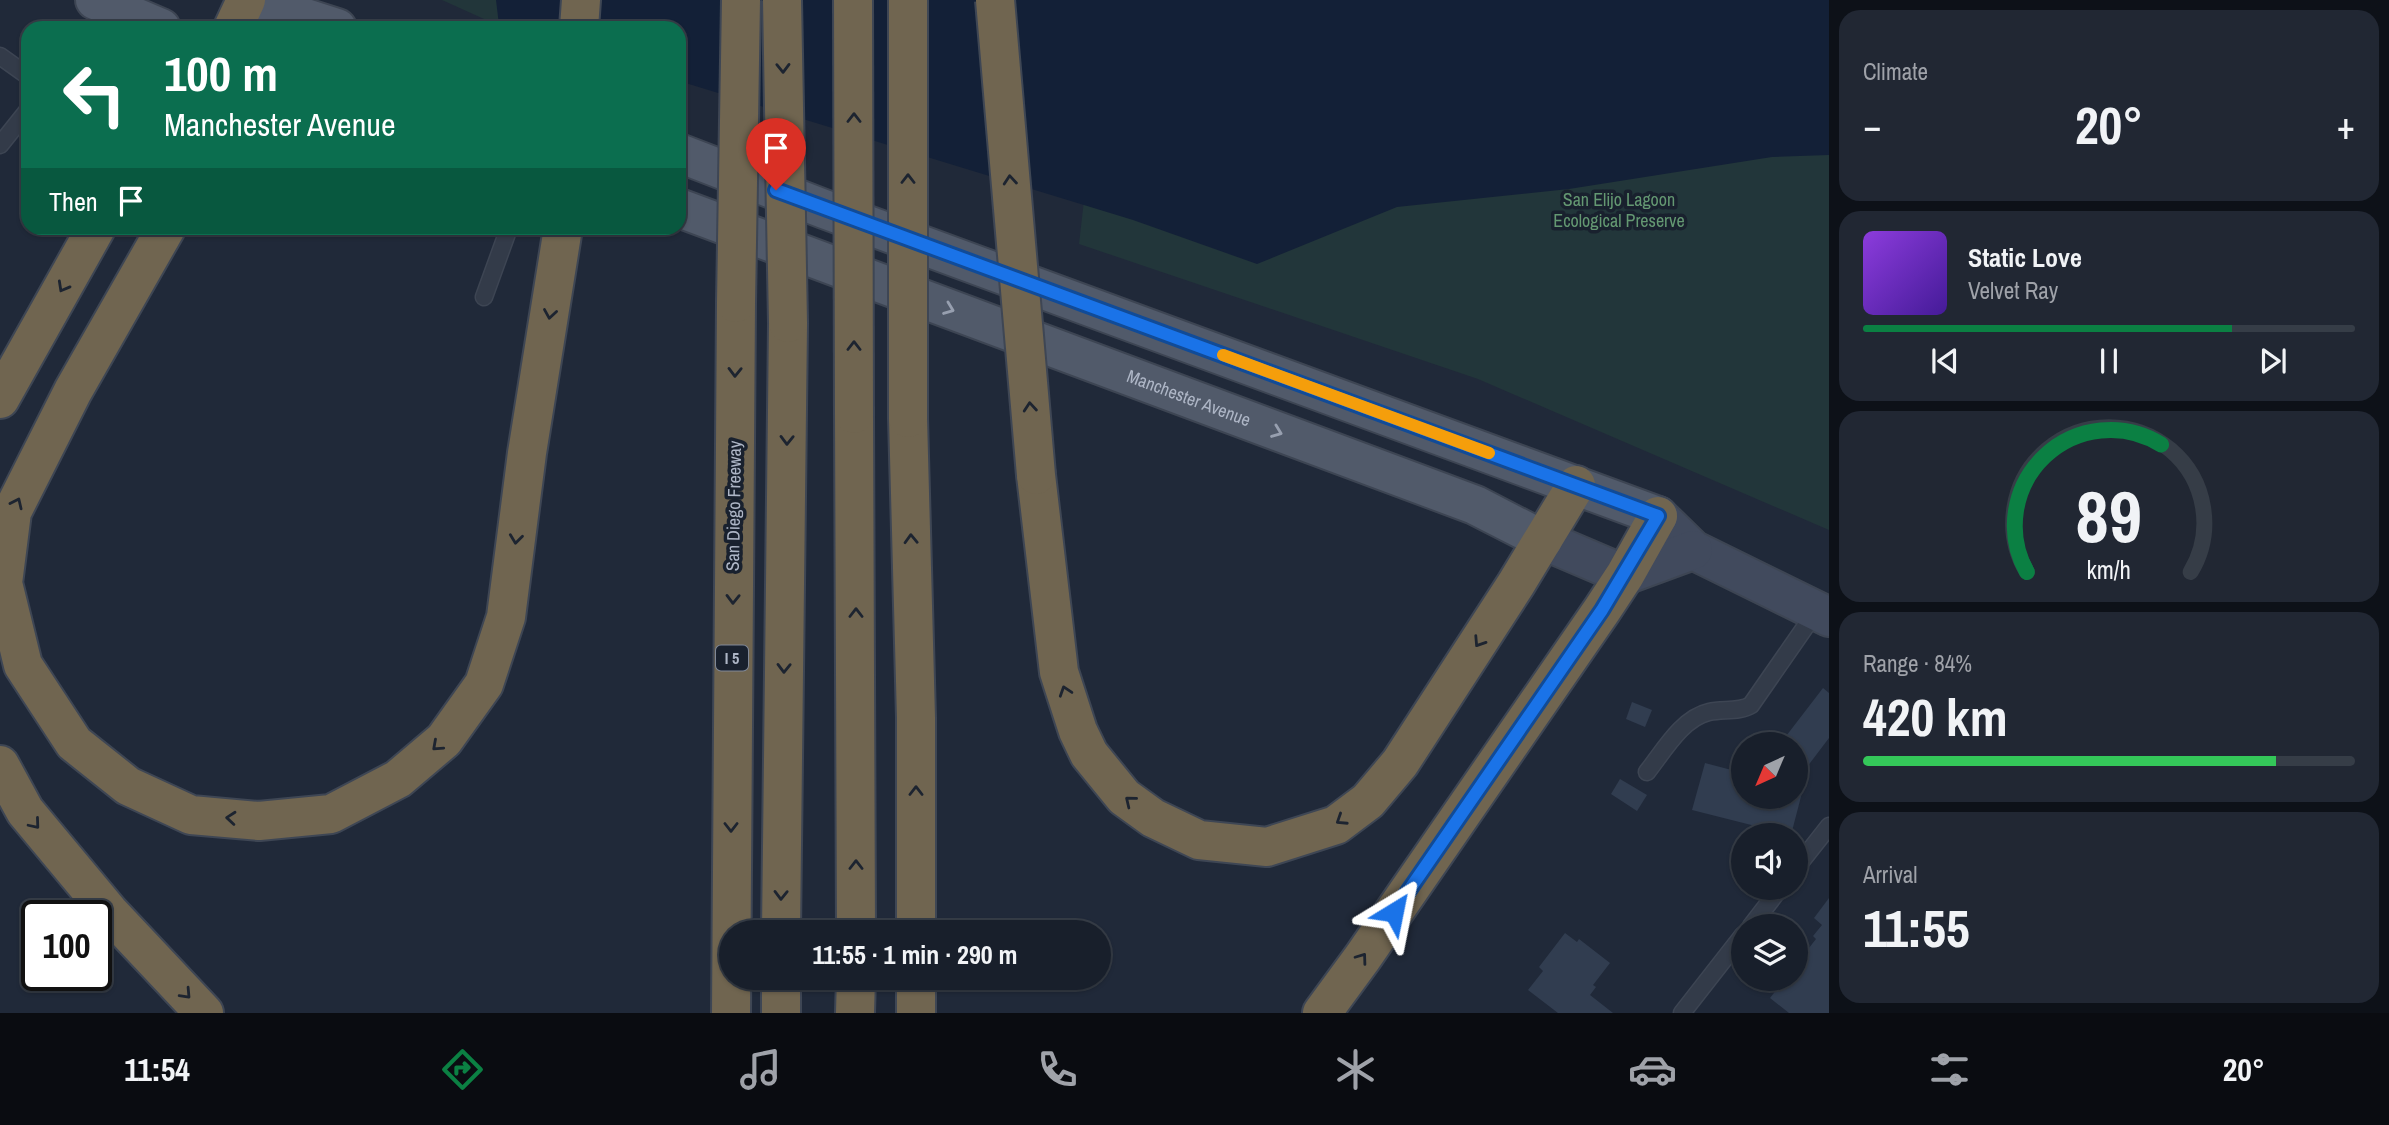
<!DOCTYPE html>
<meta charset="utf-8">
<style>
body{margin:0;font-family:"Archivo Narrow",sans-serif;background:#212733;color:#f1f3f6;height:100vh;display:flex;flex-direction:column;font-size:26px;white-space:nowrap}
*{box-sizing:border-box;margin:0}
p{font-size:23px;color:#9fa2a9}
.icon{flex:none;width:38px;height:38px;fill:none;stroke:currentColor;stroke-width:2;stroke-linecap:round;stroke-linejoin:round}
.map{position:relative;flex:1;overflow:hidden}
.side{display:flex;flex-direction:column;gap:10px;padding:10px;background:#0d1118;width:560px}
.side>*{flex:none}
.top-card{position:absolute;left:21px;top:21px;width:665px;height:214px;border-radius:21px;box-shadow:0 2px 5px #0004,0 0 0 2px #363d47;background:#0b6e4f;color:#fff;overflow:hidden}
.needle{width:46px;rotate:224deg}
.controls{position:absolute;left:1731px;top:732px;display:grid;gap:14px}
.controls a{display:grid;place-items:center;width:77px;height:77px;border-radius:50%;background:#181f2b;box-shadow:0 2px 5px #0004,0 0 0 2px #363d47;font-size:35px}
.speed{position:absolute;left:21px;top:900px;display:flex;gap:14px;font-size:35px;font-weight:700;text-align:center}
.speed>*{display:grid;place-content:center;width:91px;height:91px;border-radius:50%;background:#181f2b;box-shadow:0 2px 5px #0004,0 0 0 2px #363d47;line-height:1}
.speed .limit{border:4px solid #111;border-radius:10px;background:#fff;color:#111}
.pin{position:absolute;display:grid;place-items:center;width:60px;height:60px;color:#fff;margin:-72px -30px;border-radius:50% 50% 50% 0;rotate:-45deg;box-shadow:0 0 7px #0007}
.pin .icon{rotate:45deg}
.me{position:absolute;width:77px;margin:-38px;rotate:35deg;stroke-linejoin:round;filter:drop-shadow(0 0 5px #0008)}
.turn{display:flex;align-items:center;gap:24px;height:147px;padding:0 28px;font-size:32px}
.turn .icon{width:91px;height:91px;stroke-width:2.5}
.turn b{display:block;font-size:49px;line-height:60px}
.then{display:flex;align-items:center;height:66px;padding:0 28px;background:#0003;gap:14px;font-size:26px}
.big{font-size:52px;font-weight:700;line-height:1.1}
.side .widget{flex:1;display:flex;flex-direction:column;justify-content:center;gap:10px;min-width:0;padding:0 24px;border-radius:21px;background:#212733}
.side .dial{align-items:center;gap:0}
.dial svg{height:182px;overflow:visible;fill:none;stroke:#363d47;stroke-width:7;stroke-linecap:round;text-anchor:middle}
.dial text{fill:#f1f3f6;stroke:none}
.song{display:flex;align-items:center;gap:21px}
.cover{width:84px;height:84px;border-radius:10px;background:linear-gradient(135deg,hsl(270 70% 55%),hsl(260 70% 35%))}
.played{height:7px;border-radius:4px;background:linear-gradient(90deg,#0b8043 75%,#363d47 75%)}
.keys{display:flex;justify-content:space-around;direction:ltr}
.heat{display:flex;justify-content:space-between;align-items:center;font-size:38px;direction:ltr}
.charge{height:10px;border-radius:5px;background:linear-gradient(90deg,#34c759 84%,#363d47 0)}
.trip{position:absolute;left:719px;top:920px;width:392px;height:70px;border-radius:35px;background:#181f2b;box-shadow:0 2px 5px #0004,0 0 0 2px #363d47;font-weight:700;line-height:70px;text-align:center}
.tab-bar{display:flex;height:112px;justify-content:space-around;align-items:center;background:#0a0c11;color:#9fa2a9}
.tab-bar .icon{width:49px;height:49px}
.tab-bar .on{color:#0b8043}
.tab-bar b{font-size:32px;color:#f1f3f6}
main{display:flex;flex:1;min-height:0}
.map>svg:first-child{display:block}
</style>
<main>
<div class="map">
<svg width="1829" height="1013" viewBox="0 0 1829 1013">
<rect width="100%" height="100%" fill="#202939"/>
<!-- green -->
<g fill="#22363a">
<path d="M442 0H535V28H504Z"/>
<path d="M1107 0H1829V530L1478 379 1079 244Z"/>
</g>
<!-- water -->
<path fill="#132037" d="M496 0H1829V155L1772 157 1569 189 1397 207 1257 264 1133 220 679 81V28H509L499 25Z"/>
<!-- building -->
<g fill="#313d50">
<path d="M1823 688 1829 693V738L1807 767 1796 758V744H1780Z"/>
<path d="M1632 702 1652 710 1645 727 1626 719Z"/>
<path d="M1705 763 1743 773V796H1796V787L1803 789 1791 835 1692 810Z"/>
<path d="M1620 779 1647 795 1637 811 1611 794Z"/>
<path d="M1829 898V1013H1789L1770 998 1784 980 1781 978H1796V958L1801 950 1805 953 1816 939 1813 936 1822 925 1814 918Z"/>
<path d="M1565 933 1577 942 1579 939 1610 963 1593 985 1596 987 1590 995 1613 1013H1558L1528 990 1543 971 1539 967Z"/>
</g>
<g fill="none" stroke-linecap="round" stroke-linejoin="round">
<defs>
<g id="service">
<path d="M0 56 28 76"/>
<path d="M0 145 28 110"/>
<path d="M484 297 509 228"/>
<path d="M1647 772C1663 752 1682 718 1709 712 1723 709 1740 712 1751 705L1817 610"/>
<path d="M1796 868 1829 826"/>
<path d="M1751 926 1781 887"/>
<path d="M1682 1013 1743 935"/>
</g>
<g id="secondary">
<path d="M1658 516 1693 550 1829 617"/>
<path d="M1543 540 1625 575 1693 550"/>
</g>
<g id="primary">
<path d="M95 0 161 28"/>
<path d="M249 0 337 28"/>
<path d="M679 153 824 209 1658 516"/>
<path id="s1" d="M679 208 1475 505 1543 540"/>
</g>
<g id="motorway">
<path d="M233 28 246 0"/>
<path d="M579 28 581 0"/>
<path d="M166 228 73 391 12 512 3 583 23 665 74 743 128 786 191 815 259 821 331 814 398 779 444 740 484 684 506 617 527 453 563 228"/>
<path d="M0 399 96 228"/>
<path d="M854 414 856 933"/>
<path d="M908 418 916 718V933"/>
<path d="M1036 475 1059 672 1078 731 1089 754 1124 797 1153 818 1199 840 1267 847 1336 825 1368 801 1400 763 1516 584 1576 485"/>
<path d="M0 765 25 811 109 912 204 1013"/>
<path d="M781 933 788 323"/>
<path d="M781 978V1013"/>
<path d="M731 1013 736 303"/>
<path d="M855 1013 856 978"/>
<path d="M916 1013V978"/>
<path d="M1322 1013 1363 957 1602 610 1625 575 1658 516"/>
</g>
</defs>
<!-- service casing -->
<use href="#service" stroke="#3d4553" stroke-width="19"/>
<!-- secondary casing -->
<use href="#secondary" stroke="#3d4553" stroke-width="42"/>
<!-- primary casing -->
<use href="#primary" stroke="#3d4553" stroke-width="42"/>
<!-- motorway casing -->
<use href="#motorway" stroke="#3e4654" stroke-width="42"/>
<!-- service -->
<use href="#service" stroke="#333b49" stroke-width="16"/>
<!-- secondary -->
<use href="#secondary" stroke="#414a5d" stroke-width="38"/>
<!-- primary -->
<use href="#primary" stroke="#515a6a" stroke-width="38"/>
<!-- motorway -->
<use href="#motorway" stroke="#706550" stroke-width="38"/>
<defs>
<g id="motorway-bridge">
<path d="M782 0 788 323"/>
<path d="M853 0 854 414"/>
<path d="M995 0 1036 475"/>
<path d="M736 303 741 0"/>
<path d="M908 418V0"/>
</g>
</defs>
<!-- motorway-bridge casing -->
<use href="#motorway-bridge" stroke="#3e4654" stroke-width="42" stroke-linecap="butt"/>
<!-- motorway-bridge -->
<use href="#motorway-bridge" stroke="#706550" stroke-width="38"/>
</g>
<!-- one-way arrows -->
<defs><path id="oneway-chevron" d="M-2-3.5L2.5 0L-2 3.5" fill="none" stroke-width="1.6" stroke-linecap="round" stroke-linejoin="round" transform="scale(1.75)"/></defs>
<g stroke="#1d2430">
<use href="#oneway-chevron" transform="translate(783 68) rotate(89)"/>
<use href="#oneway-chevron" transform="translate(854 118) rotate(-90)"/>
<use href="#oneway-chevron" transform="translate(908 179) rotate(-90)"/>
<use href="#oneway-chevron" transform="translate(1010 180) rotate(-95)"/>
<use href="#oneway-chevron" transform="translate(63 287) rotate(119)"/>
<use href="#oneway-chevron" transform="translate(550 314) rotate(99)"/>
<use href="#oneway-chevron" transform="translate(854 346) rotate(-90)"/>
<use href="#oneway-chevron" transform="translate(735 372) rotate(91)"/>
<use href="#oneway-chevron" transform="translate(1030 407) rotate(-95)"/>
<use href="#oneway-chevron" transform="translate(787 440) rotate(91)"/>
<use href="#oneway-chevron" transform="translate(17 503) rotate(-65)"/>
<use href="#oneway-chevron" transform="translate(516 539) rotate(97)"/>
<use href="#oneway-chevron" transform="translate(911 539) rotate(-92)"/>
<use href="#oneway-chevron" transform="translate(733 599) rotate(91)"/>
<use href="#oneway-chevron" transform="translate(856 613) rotate(-90)"/>
<use href="#oneway-chevron" transform="translate(1479 642) rotate(123)"/>
<use href="#oneway-chevron" transform="translate(784 668) rotate(91)"/>
<use href="#oneway-chevron" transform="translate(1065 691) rotate(-108)"/>
<use href="#oneway-chevron" transform="translate(437 746) rotate(138)"/>
<use href="#oneway-chevron" transform="translate(916 791) rotate(-90)"/>
<use href="#oneway-chevron" transform="translate(1130 801) rotate(-141)"/>
<use href="#oneway-chevron" transform="translate(231 818) rotate(-175)"/>
<use href="#oneway-chevron" transform="translate(1341 820) rotate(147)"/>
<use href="#oneway-chevron" transform="translate(35 824) rotate(50)"/>
<use href="#oneway-chevron" transform="translate(731 827) rotate(90)"/>
<use href="#oneway-chevron" transform="translate(856 865) rotate(-90)"/>
<use href="#oneway-chevron" transform="translate(781 895) rotate(91)"/>
<use href="#oneway-chevron" transform="translate(1362 958) rotate(-54)"/>
<use href="#oneway-chevron" transform="translate(186 994) rotate(47)"/>
</g>
<g stroke="#979faf">
<use href="#oneway-chevron" transform="translate(949 309) rotate(21)"/>
<use href="#oneway-chevron" transform="translate(1277 432) rotate(21)"/>
</g>
<g fill="none" stroke-linecap="round" stroke-linejoin="round">
<defs>
<path id="route" d="M776 190 1658 516 1602 610 1394 912"/>
</defs>
<!-- route casing -->
<use href="#route" stroke="#114b97" stroke-width="18"/>
<!-- route -->
<use href="#route" stroke="#1a73e8" stroke-width="12"/>
<!-- slow -->
<path stroke="#f59e0b" stroke-width="12" d="M1223 355 1489 453"/>
</g>
<g text-anchor="middle" stroke-width="7" stroke-linejoin="round" paint-order="stroke">
<!-- shield labels -->
<rect fill="#19212e" stroke="#818998" stroke-width="2" x="716" y="645.5" width="32" height="25" rx="5"/>
<g font-size="16" font-weight="bold" fill="#aeb6c6">
<text x="732" y="664">I 5</text>
</g>
<!-- park labels -->
<g font-size="18" fill="#649872" stroke="#19212e">
<text x="1619" y="206">San Elijo Lagoon<tspan x="1619" dy="21">Ecological Preserve</tspan></text>
</g>
<!-- street labels -->
<g font-size="18" fill="#aeb6c6" stroke="#19212e">
<text dy="6" stroke="none"><textPath href="#s1" startOffset="544">Manchester Avenue</textPath></text>
<text transform="translate(734 506) rotate(-89)" y="6">San Diego Freeway</text>
</g>
</g>
</svg>
<div class="controls">
<a><svg class="needle" viewBox="-14 -14 28 28"><path d="M0-13l5 13h-10z" fill="#e53935"/><path d="M0 13l5-13h-10z" fill="#9fa2a9"/></svg></a>
<a><svg class="icon" aria-label="sound" viewBox="0 0 24 24"><path d="M4 9h4l5-4v14l-5-4H4zM17 9q2 3 0 6"/></svg></a>
<a><svg class="icon" aria-label="layers" viewBox="0 0 24 24"><path d="M12 4l9 5-9 5-9-5zM3 14l9 5 9-5"/></svg></a>
</div>
<div class="speed"><div class="limit">100</div></div>
<div class="pin" style="left:776px;top:190px;background:#d93025"><svg class="icon" aria-label="arrive" viewBox="0 0 24 24"><path d="M6 21V4h12l-3 4 3 4H6"/></svg></div>
<svg class="me" style="left:1394px;top:912px" viewBox="-20 -20 40 40"><path d="M0-17L14 15 0 8-14 15z" fill="#1a73e8" stroke="#fff" stroke-width="4"/></svg>
<div class="trip">11:55 · 1 min · 290 m</div>
<div class="top-card">
<div class="turn"><svg class="icon" aria-label="left" viewBox="0 0 24 24"><path d="M17 20v-9H6M10 6l-5 5 5 5"/></svg><div><b>100 m</b>Manchester Avenue</div></div>
<div class="then">Then<svg class="icon" aria-label="arrive" viewBox="0 0 24 24"><path d="M6 21V4h12l-3 4 3 4H6"/></svg></div>
</div>
</div>
<section class="side">
<div class="widget"><p>Climate</p>
<div class="heat"><a>−</a><b class="big">20°</b><a>+</a></div>
</div>
<div class="widget">
<div class="song"><i class="cover"></i><div><b>Static Love</b><p>Velvet Ray</p></div></div>
<div class="played"></div>
<div class="keys"><svg class="icon" aria-label="previous" viewBox="0 0 24 24"><path d="M18 5L8 12l10 7zM5 5v14"/></svg><svg class="icon" aria-label="pause" viewBox="0 0 24 24"><path d="M8 5v14M16 5v14"/></svg><svg class="icon" aria-label="next" viewBox="0 0 24 24"><path d="M6 5l10 7-10 7zM19 5v14"/></svg></div>
</div>
<div class="widget dial"><svg viewBox="0 0 100 80">
<path d="M14 69A42 42 0 1 1 86 69"/>
<path d="M14 69A42 42 0 0 1 73 13" stroke="#0b8043"/>
<text x="50" y="56" font-size="32" font-weight="700">89</text>
<text x="50" y="72" font-size="11">km/h</text>
</svg></div>
<div class="widget"><p>Range · 84%</p><b class="big">420 km</b><div class="charge"></div></div>
<div class="widget"><p>Arrival</p><b class="big">11:55</b></div>
</section>
</main>
<nav class="tab-bar">
<b>11:54</b>
<svg class="icon on" aria-label="directions" viewBox="0 0 24 24"><path d="M12 3l9 9-9 9-9-9zM9 14v-3h6M13 9l2 2-2 2"/></svg>
<svg class="icon" aria-label="music" viewBox="0 0 24 24"><path d="M9 18V5l10-2v13"/><circle cx="6" cy="18" r="3"/><circle cx="16" cy="16" r="3"/></svg>
<svg class="icon" aria-label="phone" viewBox="0 0 24 24"><path d="M5 4h4l2 5-3 2q2 4 5 5l2-3 5 2v4C11 20 4 13 5 4z"/></svg>
<svg class="icon" aria-label="climate" viewBox="0 0 24 24"><path d="M12 3v18M4 7l16 10M4 17L20 7"/></svg>
<svg class="icon" aria-label="car" viewBox="0 0 24 24"><path d="M5 17H2v-5l4-1 3-4h7l3 4 3 1v5h-3M9 17h6M6 11h13"/><circle cx="7" cy="17" r="2"/><circle cx="17" cy="17" r="2"/></svg>
<svg class="icon" aria-label="filters" viewBox="0 0 24 24"><path d="M4 7h16M4 17h16"/><circle cx="9" cy="7" r="2"/><circle cx="15" cy="17" r="2"/></svg>
<b>20°</b>
</nav>
